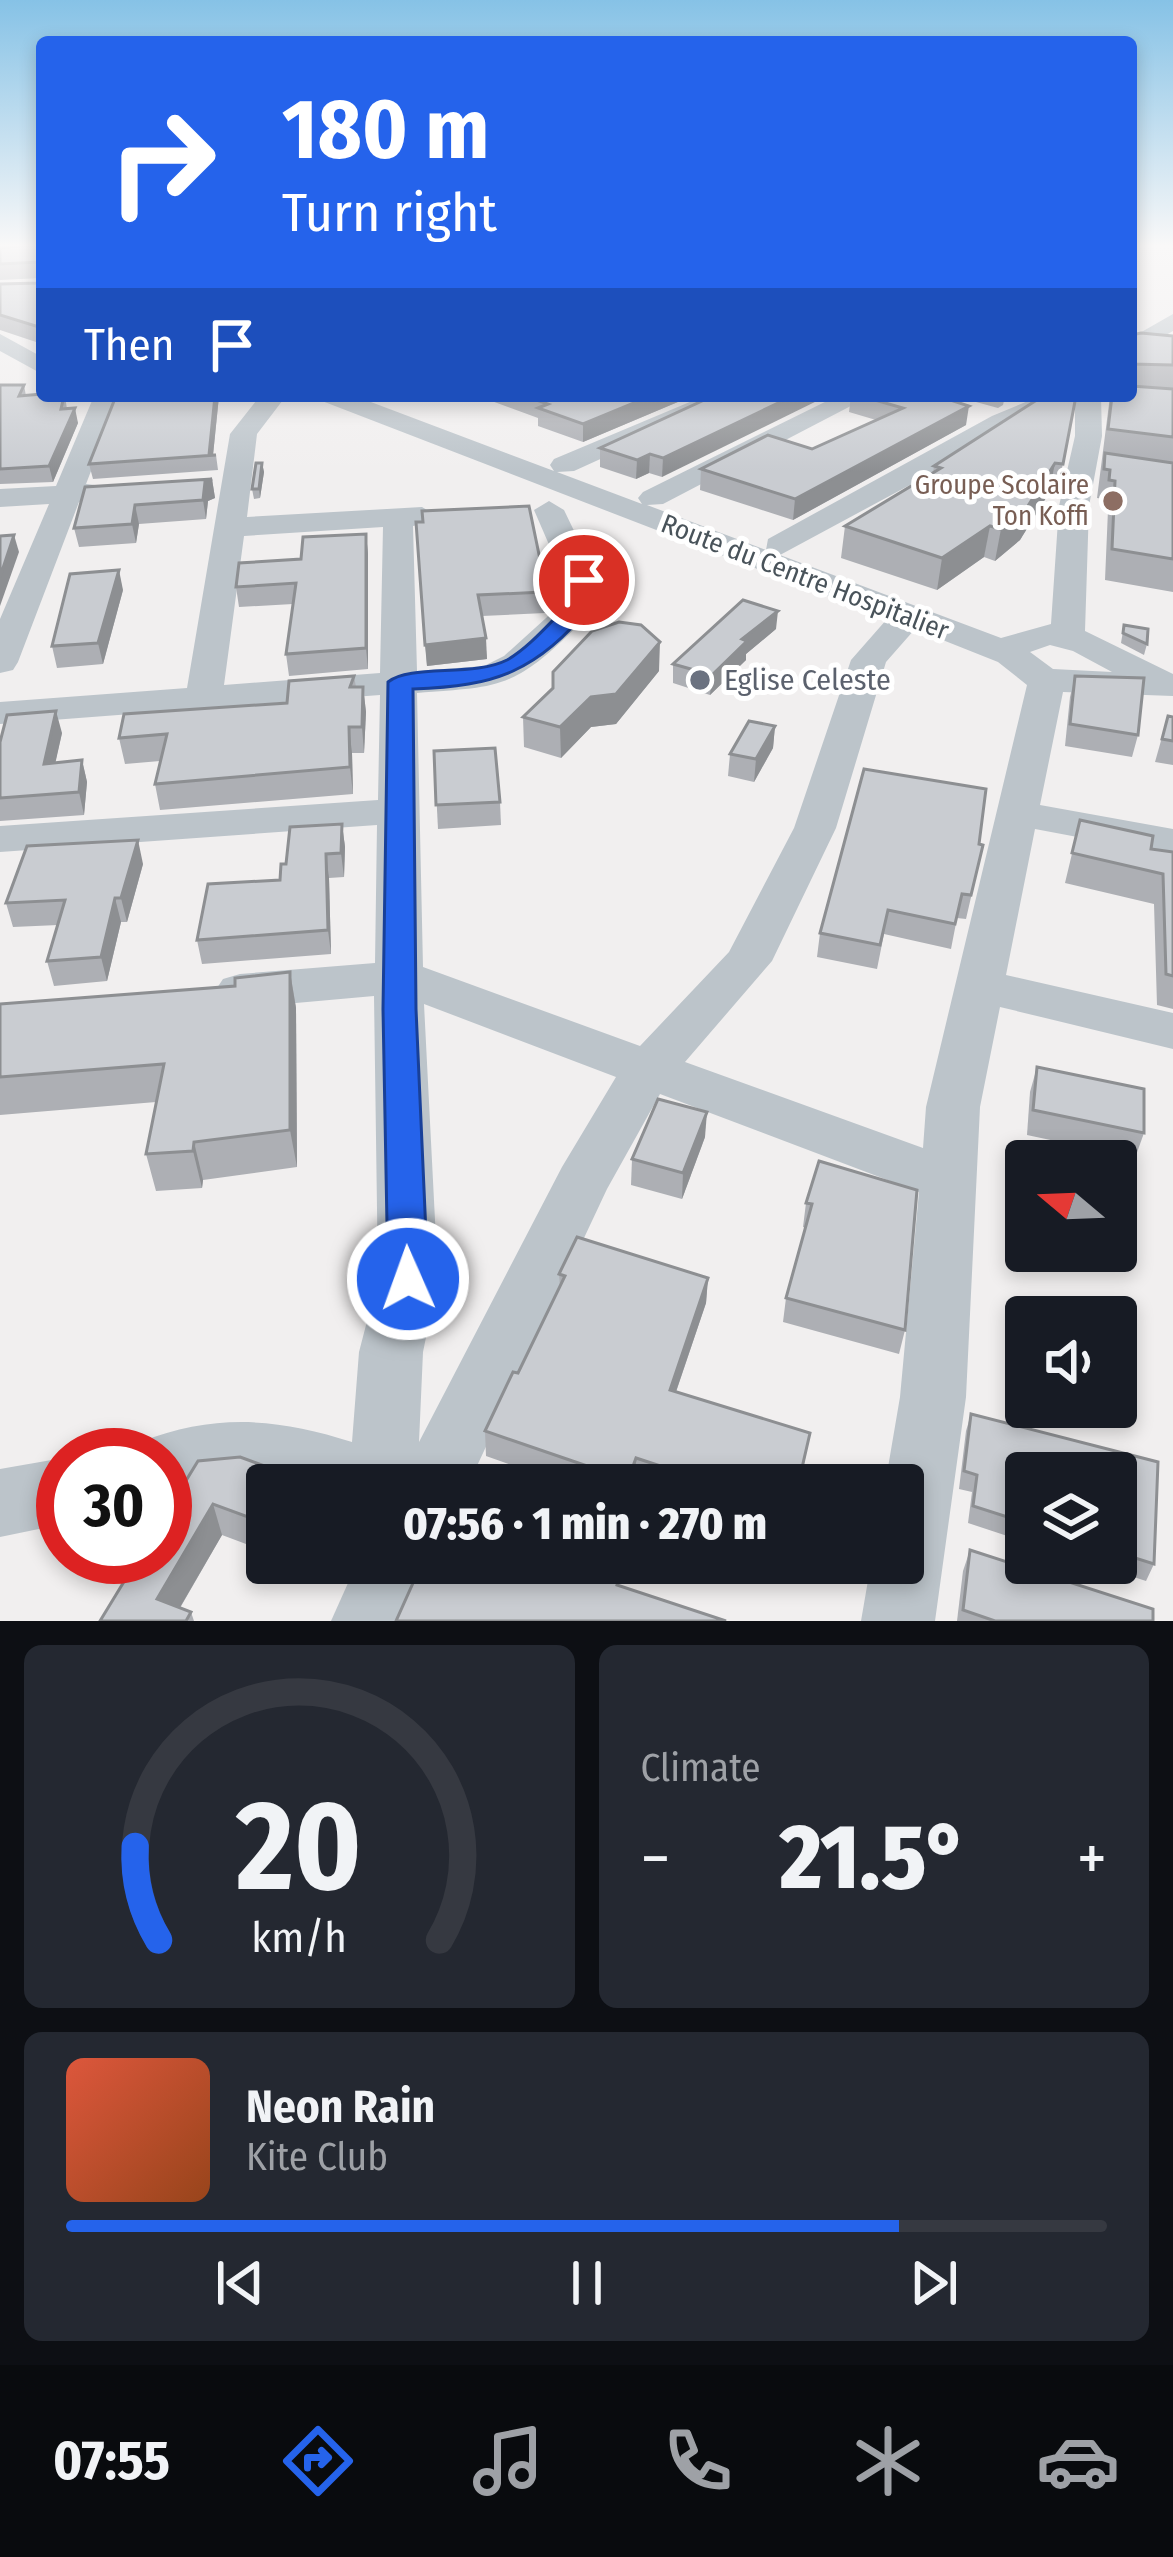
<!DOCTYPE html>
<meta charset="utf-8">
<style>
body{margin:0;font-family:"Fira Sans Condensed",sans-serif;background:#242831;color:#f1f3f6;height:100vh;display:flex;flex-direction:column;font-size:45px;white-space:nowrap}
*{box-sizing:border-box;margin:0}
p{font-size:39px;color:#9ea1a6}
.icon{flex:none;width:66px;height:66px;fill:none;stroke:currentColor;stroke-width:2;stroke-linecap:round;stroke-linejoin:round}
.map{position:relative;height:1621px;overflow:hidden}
.drawer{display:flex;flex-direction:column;gap:24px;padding:24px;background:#0d0f14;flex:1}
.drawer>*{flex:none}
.hud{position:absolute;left:36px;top:36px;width:1101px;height:366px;border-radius:12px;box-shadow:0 6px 18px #0003;background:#2563eb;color:#fff;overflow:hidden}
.needle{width:78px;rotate:289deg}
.tools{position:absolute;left:1005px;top:1140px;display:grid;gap:24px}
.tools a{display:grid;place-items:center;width:132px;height:132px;border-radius:12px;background:#171b24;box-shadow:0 6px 18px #0003;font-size:60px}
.speed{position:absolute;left:36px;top:1428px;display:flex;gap:24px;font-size:60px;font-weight:700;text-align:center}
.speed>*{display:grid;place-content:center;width:156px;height:156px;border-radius:50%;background:#171b24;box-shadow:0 6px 18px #0003;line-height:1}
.speed .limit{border:18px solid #d22;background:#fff;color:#111}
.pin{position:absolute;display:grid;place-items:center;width:102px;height:102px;color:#fff;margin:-51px;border:6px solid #fff;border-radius:50%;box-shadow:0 3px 12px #0007}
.me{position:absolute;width:132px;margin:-66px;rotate:358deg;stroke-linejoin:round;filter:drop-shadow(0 0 9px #0008)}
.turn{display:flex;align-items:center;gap:42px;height:252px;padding:0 48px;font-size:54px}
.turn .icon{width:156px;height:156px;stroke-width:2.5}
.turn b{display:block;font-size:84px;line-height:102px}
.then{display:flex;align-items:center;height:114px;padding:0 48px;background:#0003;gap:24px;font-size:45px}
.big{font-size:90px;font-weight:800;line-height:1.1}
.drawer .tile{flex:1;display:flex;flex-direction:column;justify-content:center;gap:18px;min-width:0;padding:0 42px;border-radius:18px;background:#242831}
.drawer .dial{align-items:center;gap:0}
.dial svg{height:312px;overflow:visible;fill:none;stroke:#363941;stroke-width:7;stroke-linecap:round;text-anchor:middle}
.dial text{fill:#f1f3f6;stroke:none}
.song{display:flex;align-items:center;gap:36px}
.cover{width:144px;height:144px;border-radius:18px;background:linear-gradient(135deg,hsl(10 70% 55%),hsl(20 70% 35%))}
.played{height:12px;border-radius:6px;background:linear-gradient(90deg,#2563eb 80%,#363941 80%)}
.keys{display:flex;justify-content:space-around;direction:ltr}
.heat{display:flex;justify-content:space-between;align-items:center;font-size:66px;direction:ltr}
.drawer .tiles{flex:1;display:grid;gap:24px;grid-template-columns:1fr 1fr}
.tile:last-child{grid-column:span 2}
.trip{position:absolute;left:246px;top:1464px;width:678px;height:120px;border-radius:12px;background:#171b24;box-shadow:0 6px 18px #0003;font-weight:800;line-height:120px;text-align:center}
.dock{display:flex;height:192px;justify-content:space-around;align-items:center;background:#090b0e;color:#9ea1a6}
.dock .icon{width:84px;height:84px}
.dock .on{color:#2563eb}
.dock b{font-size:54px;color:#f1f3f6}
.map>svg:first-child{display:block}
</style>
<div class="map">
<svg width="1173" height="1621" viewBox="0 0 1173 1621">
<rect width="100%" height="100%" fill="#f1efef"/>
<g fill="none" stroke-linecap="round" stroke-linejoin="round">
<!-- minor -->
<g fill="#bcc4ca" fill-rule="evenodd">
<path d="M1173 314V331L1131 355V338Z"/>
<path d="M0 334 42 357V374L0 351Z"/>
<path d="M94 396H120L86 484 104 486 109 492 104 498 79 502 18 662 13 670 0 673V619L49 504 0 507V489L56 486Z"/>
<path d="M260 396H286L257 434 247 517 422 507 437 516 433 522 413 526 417 671 484 666 504 656 567 599 570 593 534 510 549 501 564 510 604 593C594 611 581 623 566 637 510 691 491 687 417 693L423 967 640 1046 729 952 794 828 851 660 887 619 322 401 318 396H355L554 471 550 465 554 459 704 396H739L574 471 557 472 642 504 638 498 643 492 837 396H870L663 504 647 505 766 550 768 539 992 416 1040 396H1075L780 555 1001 638 1051 624 1059 506 1075 436V396H1101L1102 436 1089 506 1085 631 1173 674V696L1063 692 1040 805 1173 829V855L1035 829 1006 975 1173 1013V1049L1000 1007 980 1107 966 1397 935 1621H861L871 1563H903V1485H885L900 1397 919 1192 660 1094 607 1189 468 1485 224 1484 165 1497V1455H135L141 1442C214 1413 278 1418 352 1442L359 1352 378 1279 374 996 240 1008 223 1003 215 991 223 979 240 974 375 963 377 825 0 852V826L378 800 380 695 0 724V702L187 688 230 434ZM383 527 380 673 224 685 244 536ZM915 629 998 662 1027 685 926 1107 923 1148 685 1062 772 961 836 828 886 662ZM1050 645 1073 651 1112 672 1053 669 1030 652ZM424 1004 616 1077 562 1167 419 1442 423 1352 438 1279Z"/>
<path d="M63 1458V1524L0 1537V1469Z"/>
<path d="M357 1563H431L406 1621H331Z"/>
</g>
</g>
<!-- wall -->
<g fill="#adafb4">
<path d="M42 245V278L0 280V248Z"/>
<path d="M42 280V344L0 330V284L39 283Z"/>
<path d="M1173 336V592L1105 580 1108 510 1103 509 1104 499 1097 498 1110 396H1131V344Z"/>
<path d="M0 385H24L26 396H65L67 409 78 423 53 482 0 484Z"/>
<path d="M116 396H219L213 455H216L218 470 93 479 89 464Z"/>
<path d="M478 396H692L583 442 538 426V418Z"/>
<path d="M713 396 662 477 649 473 636 479 600 467V448Z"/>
<path d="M851 396H938L966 425 793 520 700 490 701 469 812 449 876 420 849 412Z"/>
<path d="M954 396H1005L1003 405 998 408Z"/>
<path d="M1076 396 1057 494 1049 493 1020 540 995 561 984 557 937 590 841 558 845 526 933 473 934 466Z"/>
<path d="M262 463 264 472 260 498 254 499 252 489Z"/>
<path d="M212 479 215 498 208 501 206 519 139 524 136 543 79 547 74 528 85 487Z"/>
<path d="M416 522 542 569 557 602 545 613 482 616 487 659 427 666Z"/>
<path d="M366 534 368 554V669L289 676 286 654 293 604 239 607 236 587Z"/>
<path d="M123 590 103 664 57 668 52 646Z"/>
<path d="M1124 625 1147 644 1144 655 1121 643Z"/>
<path d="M776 629 746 654V660L710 695 673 683V664Z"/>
<path d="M659 671 616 724 591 727 561 758 524 747 523 717Z"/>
<path d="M354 676 356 687H363L366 712 364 753H352L353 794 160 810 155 784 160 761 125 764 119 738 287 703Z"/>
<path d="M1075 676 1138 735 1132 757 1065 746 1070 697Z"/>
<path d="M1168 716 1173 717V765L1155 762Z"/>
<path d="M775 726 773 748 754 782 728 776 730 754Z"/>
<path d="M62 733 55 763 82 760 87 782 84 815 0 821V742Z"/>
<path d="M434 751 500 802 501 825 438 829Z"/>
<path d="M1080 820 1151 849 1173 852V1009L1157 1005 1154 904 1065 883Z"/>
<path d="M342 824 345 847 344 877 329 878 331 954 202 964 197 940 280 880 286 864Z"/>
<path d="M979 844 983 845 966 919 957 918 951 949 884 934 877 969 817 957 820 933Z"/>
<path d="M143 864 127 922H121L107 981 54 986 47 961 58 925 13 927 6 903Z"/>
<path d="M290 972 296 1008 297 1167 203 1180 202 1188 156 1191 146 1154 156 1102 0 1115V1004L235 986Z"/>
<path d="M1037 1067 1144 1133 1135 1158 1027 1135 1030 1092Z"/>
<path d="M705 1137 682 1199 631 1185 632 1159Z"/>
<path d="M819 1161 905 1330 899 1354 783 1322 786 1298 806 1228 803 1227 806 1203Z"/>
<path d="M559 1274 708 1278 706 1303 676 1392 810 1433 800 1485H569L486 1456 485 1431 518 1373 560 1287Z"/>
<path d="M465 1276 451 1302 439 1298 437 1285Z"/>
<path d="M971 1414 1158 1462 1154 1564 1146 1581 1091 1563H1116V1473H1026V1542L968 1523 972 1492 959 1489 966 1431Z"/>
<path d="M267 1485V1552L222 1535 180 1608 191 1612 194 1621H100L165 1515Z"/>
<path d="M970 1550 1153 1621H957L963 1571Z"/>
<path d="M296 1563H352L344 1581Z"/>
</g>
<!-- shaded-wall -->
<g fill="#8d8f92">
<path d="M215 396H219L213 455 209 456Z"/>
<path d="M651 396H692L583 442V424Z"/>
<path d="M793 396H827L662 477 663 458Z"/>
<path d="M969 406 966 425 793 520 795 499Z"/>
<path d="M75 408 78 423 53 482 49 466Z"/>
<path d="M650 454 649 473 636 479 637 460Z"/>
<path d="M262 463 264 472 260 498 259 489Z"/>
<path d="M1055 463 1049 493 1020 540 995 561 1001 529Z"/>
<path d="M212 479 215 498 208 501 206 519 203 500 205 482Z"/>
<path d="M135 505 139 524 136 543 132 524Z"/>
<path d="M990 526 984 557 937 590 942 558Z"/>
<path d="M366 534 368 554V669L366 648Z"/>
<path d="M14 535 19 552 0 606V577Z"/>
<path d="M119 570 123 590 103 664 98 643Z"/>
<path d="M557 581V602L545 613 544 592Z"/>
<path d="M778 611 776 629 746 654V660L710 695 712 675 742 639Z"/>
<path d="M486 638 487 659 427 666 425 645Z"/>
<path d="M660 642 659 671 616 724 591 727 561 758 560 727 591 697Z"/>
<path d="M363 687 366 712 364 753 362 727Z"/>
<path d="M56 711 62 733 50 787 44 764Z"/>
<path d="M775 726 773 748 754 782 756 759Z"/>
<path d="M349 727 352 753 353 794 350 767Z"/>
<path d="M82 760 87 782 84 815 79 792Z"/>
<path d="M342 824 345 847 344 877 341 853Z"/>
<path d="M138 840 143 864 127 922 121 898Z"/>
<path d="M326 854 329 878 331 954 328 930Z"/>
<path d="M115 898 121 922 107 981 101 957Z"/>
<path d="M290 972 296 1008 297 1167 290 1130Z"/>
<path d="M707 1112 705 1137 682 1199 683 1173Z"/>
<path d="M194 1142 203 1180 202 1188 193 1151Z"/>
<path d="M464 1264 465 1276 451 1302 450 1289Z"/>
<path d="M708 1278 706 1303 668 1415 670 1390Z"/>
<path d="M636 1458 634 1485H628V1480Z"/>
<path d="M213 1504 222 1535 172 1621 157 1599Z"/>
<path d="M340 1563H352L344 1581Z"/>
</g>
<!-- building -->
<g fill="#c9ccd1" stroke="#8d8f92" stroke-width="3">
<path d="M26 245H42V274L39 262 0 264V248Z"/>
<path d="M42 280V328L0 315V284L39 283Z"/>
<path d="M1141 333 1173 336V365L1131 364V344L1136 334Z"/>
<path d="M0 385H24L19 396 42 394 64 396 61 409 75 408 49 466 0 469Z"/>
<path d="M1131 386 1173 389V437L1108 429 1112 396H1131Z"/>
<path d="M116 396H215L209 455H216L89 464Z"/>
<path d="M525 396H651L583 424 538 408 548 404Z"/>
<path d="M713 396H793L663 458 650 454 637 460 600 448Z"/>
<path d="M861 396H938L969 406 795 499 701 469 768 435 812 449 903 408Z"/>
<path d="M1043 396H1076L1063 464 1055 463 1026 509 1001 529 990 526 942 558 845 526 941 468 934 466Z"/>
<path d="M1105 453 1173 463V559L1112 549 1115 481 1109 480 1110 470 1104 469Z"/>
<path d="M256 463H262L259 489H252Z"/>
<path d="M212 479 205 482 203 500 135 505 132 524 74 528 85 487Z"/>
<path d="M529 506 542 569 554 568 557 581 544 592 478 595 486 638 425 645 416 522H423L422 511Z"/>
<path d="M366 534V648L286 654 296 583 236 587 239 563 301 559 303 537Z"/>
<path d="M14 535 0 577V536Z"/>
<path d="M119 570 98 643 52 646 70 574Z"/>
<path d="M743 600 778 611 742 639 747 641 712 675 673 664Z"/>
<path d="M619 622 641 625 660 642 616 694 591 697 560 727 523 717 553 688V672L592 631Z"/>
<path d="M1124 625 1148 629 1147 644 1123 633Z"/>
<path d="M354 676 350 687H363L362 727H349L350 767 155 784 167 734 119 738 124 714 287 703 289 681Z"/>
<path d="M1075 676 1144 678 1138 735 1070 724Z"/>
<path d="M56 711 44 764 82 760 79 792 0 798V742L7 715Z"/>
<path d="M1168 716 1173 717V741L1162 739Z"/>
<path d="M749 721 775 726 756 759 730 754Z"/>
<path d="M495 748 500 802 436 805 434 751Z"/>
<path d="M864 769 986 789 979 844 983 845 971 895 962 894 955 924 888 910 880 945 820 933Z"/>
<path d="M1080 820 1153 836 1151 849 1173 852V976L1166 974 1163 874 1072 853Z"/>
<path d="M342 824 341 853 326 854 328 930 197 940 208 884 280 880 281 864H286L290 827Z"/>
<path d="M138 840 121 898H115L101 957 47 961 65 900 6 903 27 846Z"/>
<path d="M290 972V1130L194 1142 193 1151 146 1154 164 1064 0 1077V1004L235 986V978Z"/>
<path d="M1037 1067 1144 1089V1133L1033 1110Z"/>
<path d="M658 1099 707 1112 683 1173 632 1159Z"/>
<path d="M819 1161 917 1190 905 1330 786 1298 812 1204 806 1203Z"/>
<path d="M577 1237 708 1278 670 1390 810 1433 798 1485H718L636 1458 628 1480 485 1431 513 1372 518 1373 565 1276 559 1274Z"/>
<path d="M441 1255 464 1264 450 1289 437 1285Z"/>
<path d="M971 1414 1158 1462 1154 1564 1116 1552V1473H1026V1523L973 1506 977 1475 964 1471Z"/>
<path d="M240 1457 317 1485H267V1524L213 1504 157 1599 191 1612 186 1621H100L139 1557H165V1515L198 1461Z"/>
<path d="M970 1550 1153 1609V1621H995L963 1610Z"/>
<path d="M422 1563H583L620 1575 617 1585 726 1621H396Z"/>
</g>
<!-- sky -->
<linearGradient id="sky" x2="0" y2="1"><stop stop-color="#86c2e6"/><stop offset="0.52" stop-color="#f9f8f8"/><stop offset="1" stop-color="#f9f8f8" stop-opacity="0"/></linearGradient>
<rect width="1173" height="472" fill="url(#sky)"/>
<!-- route -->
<path fill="#2563eb" stroke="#184099" stroke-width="3" d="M584 574 591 576 597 592 592 605C536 672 497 686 413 689L416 1009 428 1279 422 1291 408 1296 394 1291 388 1279 383 1009 388 682C410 664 474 677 507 660 530 647 552 620 571 602L576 592 573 580Z"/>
<!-- markers -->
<circle fill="#8d6e63" stroke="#fff" stroke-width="4.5" cx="1113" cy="501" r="12"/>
<circle fill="#6b7280" stroke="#fff" stroke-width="4.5" cx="700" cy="680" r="12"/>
<g text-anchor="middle" stroke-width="10" stroke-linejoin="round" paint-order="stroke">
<!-- far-education labels -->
<g font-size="27" fill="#785e54" stroke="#fff" text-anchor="end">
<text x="1089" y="494">Groupe Scolaire<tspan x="1089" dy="31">Ton Koffi</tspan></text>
</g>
<!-- far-street labels -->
<g font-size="27" fill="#49535a" stroke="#fff">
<text transform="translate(805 577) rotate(21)" y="9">Route du Centre Hospitalier</text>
</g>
<!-- worship labels -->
<g font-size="30" fill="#5b616d" stroke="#fff" text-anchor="start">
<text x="724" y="690">Eglise Celeste</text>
</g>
</g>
</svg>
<div class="tools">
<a><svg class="needle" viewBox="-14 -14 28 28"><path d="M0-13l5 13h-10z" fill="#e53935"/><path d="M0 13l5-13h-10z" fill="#9ea1a6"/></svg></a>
<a><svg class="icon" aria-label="sound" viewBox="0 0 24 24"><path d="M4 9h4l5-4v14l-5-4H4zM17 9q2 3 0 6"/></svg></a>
<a><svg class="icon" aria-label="layers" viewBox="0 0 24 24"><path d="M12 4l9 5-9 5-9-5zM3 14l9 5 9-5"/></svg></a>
</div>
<div class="speed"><div class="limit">30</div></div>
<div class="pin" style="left:584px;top:580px;background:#d93025"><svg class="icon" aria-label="arrive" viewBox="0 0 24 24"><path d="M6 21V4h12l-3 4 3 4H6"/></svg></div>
<svg class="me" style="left:408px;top:1279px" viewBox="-20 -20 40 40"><circle r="17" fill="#2563eb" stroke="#fff" stroke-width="3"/><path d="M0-11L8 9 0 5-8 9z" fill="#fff"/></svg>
<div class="trip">07:56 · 1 min · 270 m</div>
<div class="hud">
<div class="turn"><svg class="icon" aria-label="right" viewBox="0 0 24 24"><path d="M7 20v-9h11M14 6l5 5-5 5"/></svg><div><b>180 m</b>Turn right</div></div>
<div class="then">Then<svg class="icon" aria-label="arrive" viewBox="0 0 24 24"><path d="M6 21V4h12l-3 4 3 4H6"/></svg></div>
</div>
</div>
<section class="drawer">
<div class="tiles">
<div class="tile dial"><svg viewBox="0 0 100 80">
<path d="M14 69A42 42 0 1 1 86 69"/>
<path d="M14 69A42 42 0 0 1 8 45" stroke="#2563eb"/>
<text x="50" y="56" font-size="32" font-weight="700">20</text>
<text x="50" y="72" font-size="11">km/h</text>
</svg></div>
<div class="tile"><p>Climate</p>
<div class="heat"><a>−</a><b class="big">21.5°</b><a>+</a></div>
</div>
<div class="tile">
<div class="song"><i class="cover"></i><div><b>Neon Rain</b><p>Kite Club</p></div></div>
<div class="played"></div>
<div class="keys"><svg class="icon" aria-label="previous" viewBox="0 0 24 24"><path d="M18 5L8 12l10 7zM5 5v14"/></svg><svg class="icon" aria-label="pause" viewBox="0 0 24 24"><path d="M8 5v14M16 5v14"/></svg><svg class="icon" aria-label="next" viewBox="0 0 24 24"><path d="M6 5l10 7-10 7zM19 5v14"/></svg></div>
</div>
</div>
</section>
<nav class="dock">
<b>07:55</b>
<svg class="icon on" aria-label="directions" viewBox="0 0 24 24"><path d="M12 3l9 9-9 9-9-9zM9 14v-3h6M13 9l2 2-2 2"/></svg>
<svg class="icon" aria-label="music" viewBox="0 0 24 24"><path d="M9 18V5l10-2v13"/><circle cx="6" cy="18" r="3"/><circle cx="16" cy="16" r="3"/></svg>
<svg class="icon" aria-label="phone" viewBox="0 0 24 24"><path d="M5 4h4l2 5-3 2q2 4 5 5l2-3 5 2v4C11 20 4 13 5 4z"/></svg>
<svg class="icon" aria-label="climate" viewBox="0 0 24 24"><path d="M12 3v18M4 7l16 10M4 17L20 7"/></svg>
<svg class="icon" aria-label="car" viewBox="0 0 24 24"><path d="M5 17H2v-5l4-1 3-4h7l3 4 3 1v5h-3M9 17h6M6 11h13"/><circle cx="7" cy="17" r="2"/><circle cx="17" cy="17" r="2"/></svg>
</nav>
